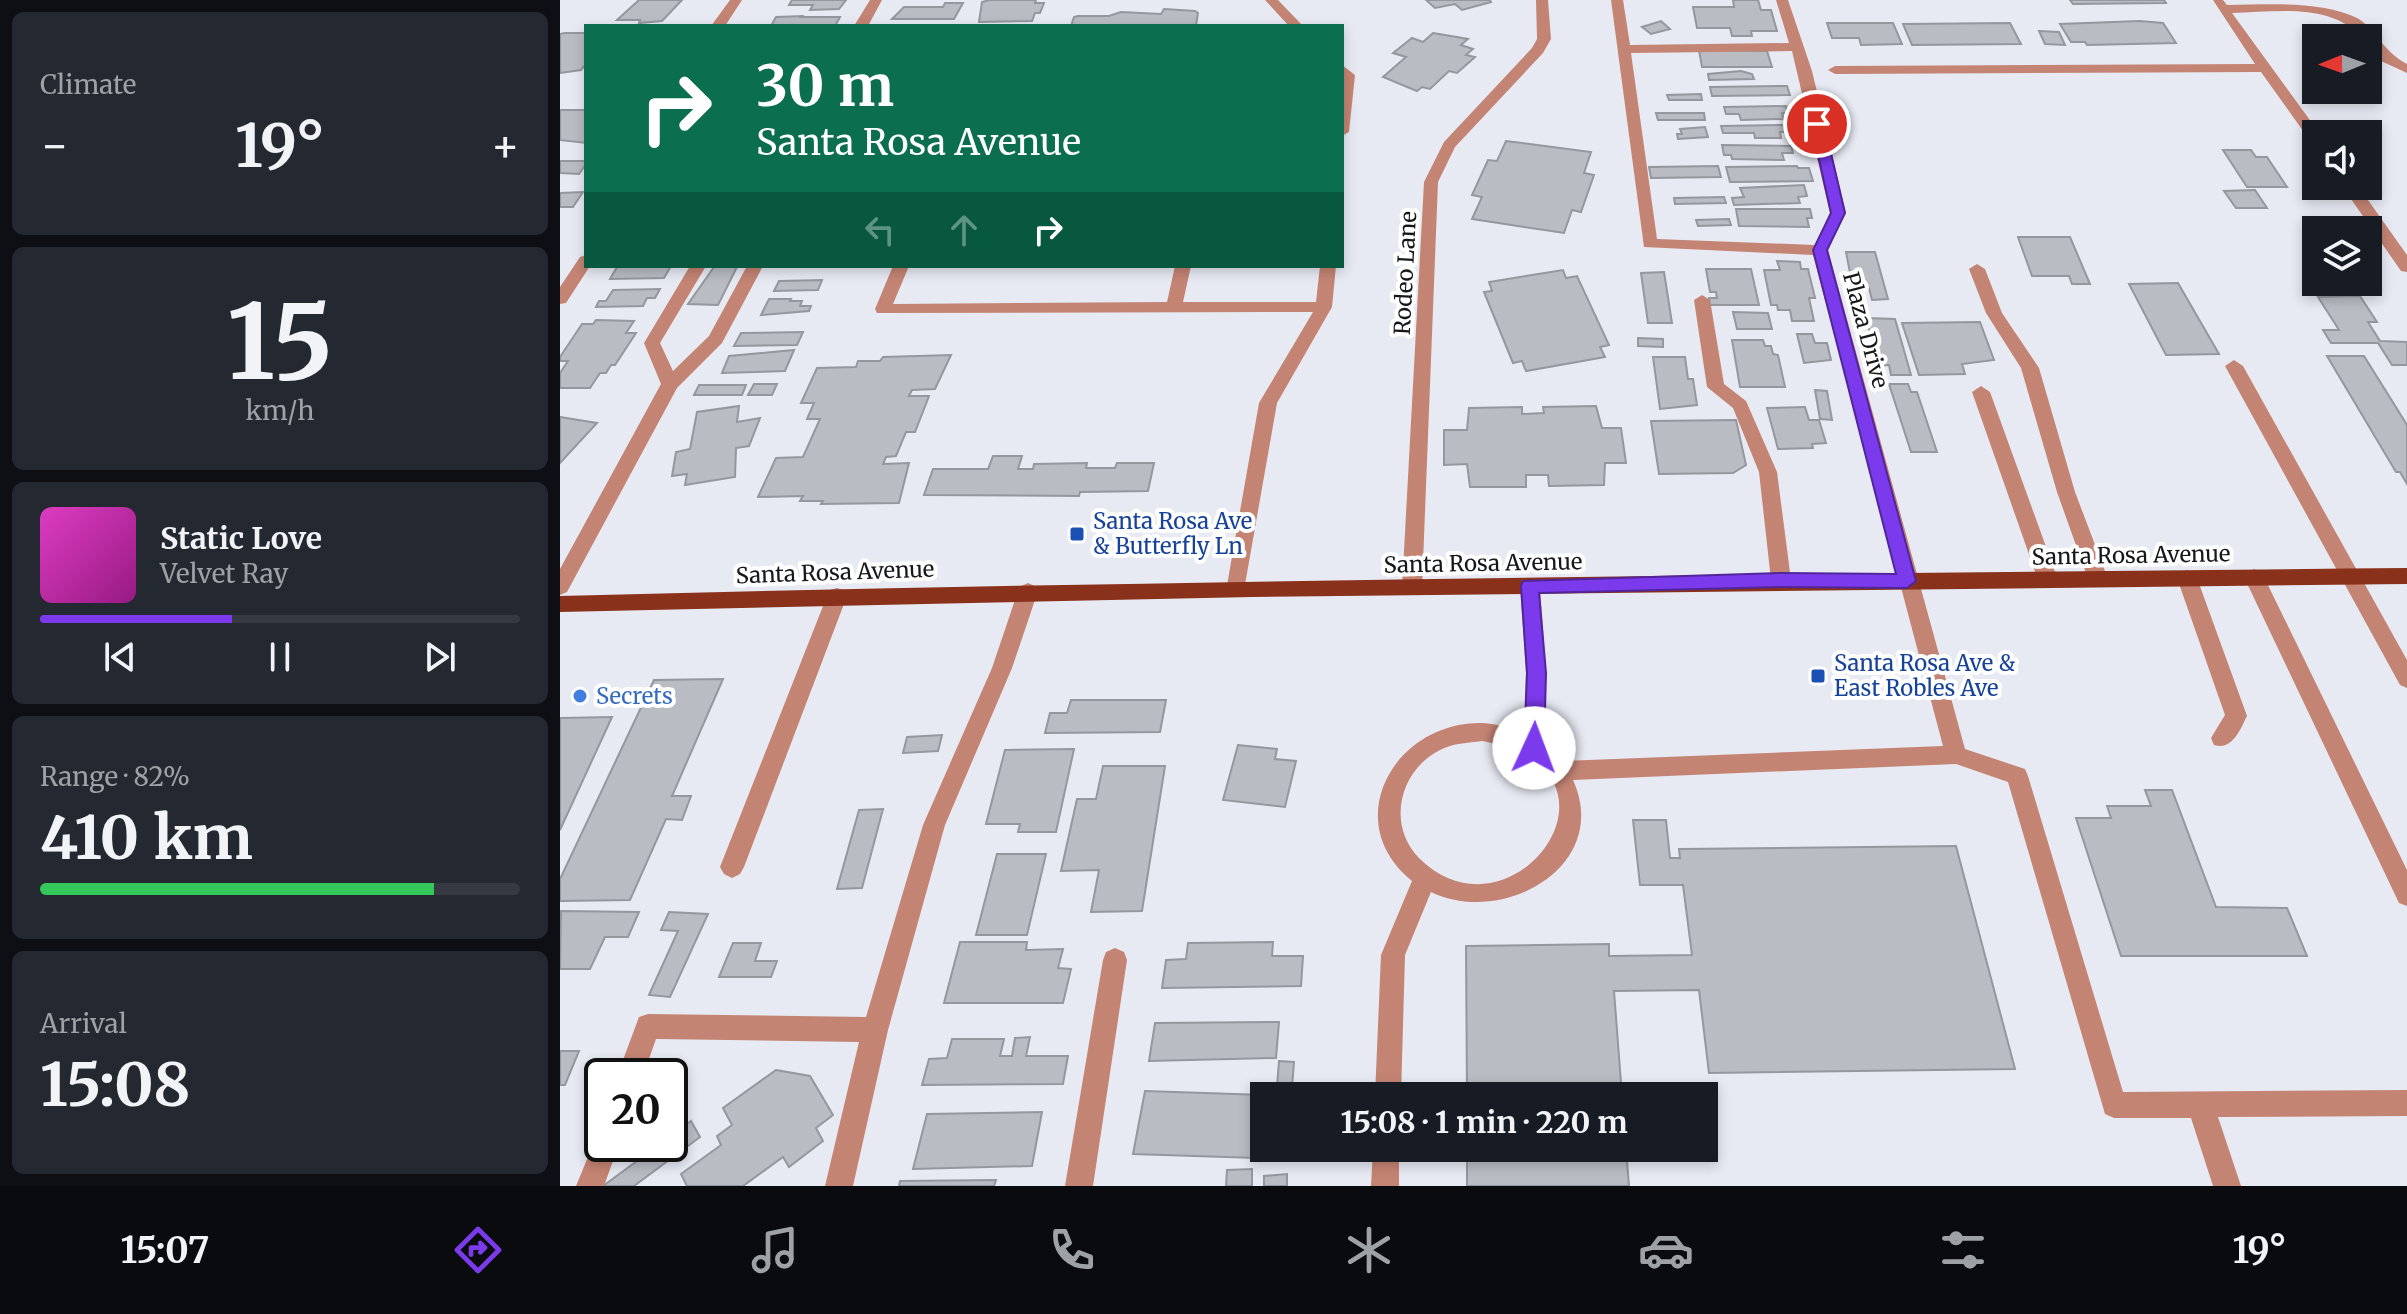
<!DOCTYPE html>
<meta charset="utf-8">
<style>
body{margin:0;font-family:Merriweather,serif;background:#242831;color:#f1f3f6;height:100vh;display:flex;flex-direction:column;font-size:30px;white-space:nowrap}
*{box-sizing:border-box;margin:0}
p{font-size:26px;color:#9ea1a6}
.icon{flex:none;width:44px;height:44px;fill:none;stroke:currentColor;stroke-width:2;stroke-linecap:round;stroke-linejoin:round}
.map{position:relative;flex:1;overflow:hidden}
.details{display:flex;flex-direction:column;gap:12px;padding:12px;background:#0d0f14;width:560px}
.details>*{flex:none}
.guide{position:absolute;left:24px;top:24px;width:760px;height:244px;border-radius:0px;box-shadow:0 4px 12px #0003;background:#0b6e4f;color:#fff;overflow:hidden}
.needle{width:52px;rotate:269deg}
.tools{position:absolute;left:1742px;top:24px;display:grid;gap:16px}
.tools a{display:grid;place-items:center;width:80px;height:80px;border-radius:0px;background:#171b24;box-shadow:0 4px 12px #0003;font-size:40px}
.speed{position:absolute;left:24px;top:1058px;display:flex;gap:16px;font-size:40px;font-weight:700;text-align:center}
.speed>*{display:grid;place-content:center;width:104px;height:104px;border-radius:50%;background:#171b24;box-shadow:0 4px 12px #0003;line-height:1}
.speed .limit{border:4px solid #111;border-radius:12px;background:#fff;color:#111}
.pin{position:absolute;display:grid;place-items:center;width:68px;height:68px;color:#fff;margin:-34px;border:4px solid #fff;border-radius:50%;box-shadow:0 2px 8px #0007}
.me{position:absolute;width:88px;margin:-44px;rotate:2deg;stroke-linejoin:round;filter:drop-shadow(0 0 6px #0008)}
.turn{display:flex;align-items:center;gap:28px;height:168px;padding:0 40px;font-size:36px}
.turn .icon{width:104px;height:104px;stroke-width:2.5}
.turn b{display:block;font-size:56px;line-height:68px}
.lanes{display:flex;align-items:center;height:76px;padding:0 40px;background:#0003;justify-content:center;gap:40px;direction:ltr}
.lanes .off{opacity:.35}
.big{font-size:60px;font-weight:700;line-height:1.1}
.details .widget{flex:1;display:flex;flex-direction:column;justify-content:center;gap:12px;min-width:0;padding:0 28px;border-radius:12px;background:#242831}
.details .dial{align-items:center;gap:0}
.dial b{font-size:104px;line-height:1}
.song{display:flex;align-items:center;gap:24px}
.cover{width:96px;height:96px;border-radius:12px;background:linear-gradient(135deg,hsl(310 70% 55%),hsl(310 70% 35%))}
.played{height:8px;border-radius:4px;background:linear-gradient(90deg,#7c3aed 40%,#363941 40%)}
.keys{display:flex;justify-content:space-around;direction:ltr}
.heat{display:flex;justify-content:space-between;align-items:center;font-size:44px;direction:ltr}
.charge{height:12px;border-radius:6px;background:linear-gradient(90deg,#34c759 82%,#363941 0)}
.trip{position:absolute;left:690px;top:1082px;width:468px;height:80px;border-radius:0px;background:#171b24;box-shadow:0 4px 12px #0003;font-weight:700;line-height:80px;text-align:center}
.tabs{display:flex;height:128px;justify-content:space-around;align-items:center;background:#090b0e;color:#9ea1a6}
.tabs .icon{width:56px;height:56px}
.tabs .on{color:#7c3aed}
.tabs b{font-size:36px;color:#f1f3f6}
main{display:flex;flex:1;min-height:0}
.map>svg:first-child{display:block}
</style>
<main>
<section class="details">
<div class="widget"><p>Climate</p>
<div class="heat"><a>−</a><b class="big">19°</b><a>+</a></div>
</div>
<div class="widget dial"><b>15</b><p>km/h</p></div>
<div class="widget">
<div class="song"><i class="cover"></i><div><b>Static Love</b><p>Velvet Ray</p></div></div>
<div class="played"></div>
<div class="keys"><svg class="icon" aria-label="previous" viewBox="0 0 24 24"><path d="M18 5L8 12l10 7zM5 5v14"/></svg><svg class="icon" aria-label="pause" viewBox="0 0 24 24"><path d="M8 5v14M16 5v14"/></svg><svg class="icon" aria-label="next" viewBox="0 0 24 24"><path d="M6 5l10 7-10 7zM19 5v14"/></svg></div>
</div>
<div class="widget"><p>Range · 82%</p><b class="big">410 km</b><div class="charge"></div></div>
<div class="widget"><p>Arrival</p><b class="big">15:08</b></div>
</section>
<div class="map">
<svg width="1847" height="1186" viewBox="0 0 1847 1186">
<rect width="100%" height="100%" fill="#e7eaf3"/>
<!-- building -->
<g fill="#b9bcc3" stroke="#94979e" stroke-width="2">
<path d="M79 0H122L102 21 79 23 80 20H57Z"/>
<path d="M232 0H286L279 9 250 10 253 5H229Z"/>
<path d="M429 0H476L475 3H484L480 13H475L472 21 419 22 422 2Z"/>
<path d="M866 0H930L931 2 902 10 895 4 875 8Z"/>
<path d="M1173 0H1198L1201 10H1211L1217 31H1191L1192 36H1172L1170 28H1137L1133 7H1174Z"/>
<path d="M1510 0H1604L1606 3 1513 4Z"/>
<path d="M385 3H403L394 19H332L344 7H383Z"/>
<path d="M604 9 635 11 638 13 636 26H511L514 17 518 16H549L561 12 601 14Z"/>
<path d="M242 16 241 17H280L275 26H211L216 17Z"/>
<path d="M1101 21 1110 29 1091 34 1082 27Z"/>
<path d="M1580 21 1603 23 1616 43 1527 45 1525 42H1511L1500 24Z"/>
<path d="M1267 23H1333L1342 44 1301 45 1299 38H1272Z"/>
<path d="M1450 23 1461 44 1352 45 1343 24Z"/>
<path d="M1479 31 1499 32 1505 45 1485 44Z"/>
<path d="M5 33H26V64L21 70 0 73V34Z"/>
<path d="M873 33 908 39 901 45 913 49 906 55 915 57 897 73 889 71 870 89 862 87 857 91 823 77 846 57 833 53 852 38 863 42Z"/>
<path d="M1139 50 1207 51 1212 67H1142Z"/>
<path d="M1181 71 1192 74 1194 79 1149 80 1148 74Z"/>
<path d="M1227 86 1230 95 1152 96 1150 87Z"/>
<path d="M1141 94 1142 100H1109L1107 95Z"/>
<path d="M1226 106 1228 113H1222L1224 119 1181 120 1179 114H1166L1164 107Z"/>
<path d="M0 110H26V143L0 140Z"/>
<path d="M1096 113H1144L1145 120H1098Z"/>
<path d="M1226 125 1228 132H1220L1221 138H1195L1194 133H1163L1161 126Z"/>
<path d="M1145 127 1148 137 1118 139 1117 134H1122L1120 129Z"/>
<path d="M946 141 1031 152 1024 173 1034 175 1021 212 1012 210 1004 233 912 219 922 197 912 195 928 160 937 161Z"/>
<path d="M1162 145 1231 146 1233 153H1222L1224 160 1172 159 1171 155H1164Z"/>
<path d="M1663 150H1691L1696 157H1707L1727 187H1687Z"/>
<path d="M0 161H26V164L19 174 0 173Z"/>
<path d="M1158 166 1161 177 1091 178 1089 167Z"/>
<path d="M1237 166 1238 168H1249L1253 181 1170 182 1166 167Z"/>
<path d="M1244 185 1247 196 1238 197 1240 203 1174 205 1172 198 1184 197 1180 188Z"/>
<path d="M1695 190 1707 208H1676L1664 191Z"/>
<path d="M23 192 13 207H0V193Z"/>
<path d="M1164 197 1166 203 1115 204 1114 198Z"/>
<path d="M1176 209H1250L1252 218H1247L1249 227 1179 226Z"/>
<path d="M1169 219 1171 225 1138 226 1136 220Z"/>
<path d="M1458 237H1510L1530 284H1512L1509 276H1472Z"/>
<path d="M1286 252H1315L1328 299 1312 300 1309 288H1293Z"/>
<path d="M1217 261 1240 262 1241 269H1248L1255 298H1249L1254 321H1232L1230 310H1218L1217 305H1211L1204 270H1220Z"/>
<path d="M111 266 104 278 50 279 57 267Z"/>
<path d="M154 267H177L158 305 128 304Z"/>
<path d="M1146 269H1191L1199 305H1150L1149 298H1157L1156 292H1150Z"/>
<path d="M1003 270 1006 278 1017 276 1049 345 1040 347 1045 357 966 371 962 361 953 363 924 292 932 291 929 282Z"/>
<path d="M1104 272 1112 323H1088L1081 273Z"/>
<path d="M262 280 258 290 214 291 219 281Z"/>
<path d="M1618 283 1659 354 1606 355 1569 284Z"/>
<path d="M100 289 95 298H87L83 306 36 307 39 301H46L53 290Z"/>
<path d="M1800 296 1817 322H1808L1820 341 1847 342V365H1832L1818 343H1771L1763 330H1779L1758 297Z"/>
<path d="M209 299H231L230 301H242L240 306H251L249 311 201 315Z"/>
<path d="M1173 312 1208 313 1212 329H1177Z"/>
<path d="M1306 318 1335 319 1351 375H1331L1329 365 1318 366Z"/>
<path d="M36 320 74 321 66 333H76L55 365H51L46 373H40L30 388H0V373L8 361H0V357L22 324H33Z"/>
<path d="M1420 322 1434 360 1402 364 1405 374 1359 375 1342 323Z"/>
<path d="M243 332 237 345 174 346 181 333Z"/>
<path d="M1237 334H1252L1255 343H1267L1271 360 1244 363Z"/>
<path d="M1078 338 1103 339V347L1078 346Z"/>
<path d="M1172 340H1203L1205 346H1211L1213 354 1218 355 1225 387H1180Z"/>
<path d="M234 350 225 371 162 373 169 356Z"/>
<path d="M391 355 375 389 352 390 349 396H369L355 432H346L336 456 326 457 323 464 349 463 339 503 261 504 263 501H240L243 496 198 497 216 458 243 457 260 419H247L254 403H241L257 368 296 367 298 361H320L323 357Z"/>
<path d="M1767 356H1804L1847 425V484L1840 472H1836Z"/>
<path d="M1093 357H1125L1128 379H1133L1137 405 1100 409Z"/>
<path d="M194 384H217L212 395H188Z"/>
<path d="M1329 384H1348L1351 392H1357L1377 452H1351Z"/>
<path d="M139 385H186L182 395H134Z"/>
<path d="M1255 390 1267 391 1272 420 1260 419Z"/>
<path d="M179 406 177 422 200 418 189 446 176 448 175 477 125 485 127 474 112 476 116 452 130 449 137 412Z"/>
<path d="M1036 406 1042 428H1061L1066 463H1045L1044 485 989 486 988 475H966V487H910L907 464 884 465V430H907L909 408 962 407V414L984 413 983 407Z"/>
<path d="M1245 407 1249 420H1259L1266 443 1252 444 1253 448 1218 449 1207 408Z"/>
<path d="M0 417 37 423 0 463Z"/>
<path d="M1176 420 1186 465 1173 473 1099 474 1091 421Z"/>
<path d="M433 456H462L458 469H473L474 464 527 463 526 468H555L557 463H594L588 491 520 492 519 496 364 495 373 469H428Z"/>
<path d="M163 679 112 796H131L122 820 106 819 70 900 0 901V879L94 680Z"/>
<path d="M511 700H606L600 732 485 733 490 713H507Z"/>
<path d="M52 717 0 830V718Z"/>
<path d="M382 735 378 751 343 753 347 737Z"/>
<path d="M678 745 717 749 715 759 736 761 725 807 663 800Z"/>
<path d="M514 749 496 832H458L460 824H426L445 750Z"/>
<path d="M543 766H605L582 911 531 912 539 870 501 871 517 799H536Z"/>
<path d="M1585 790H1612L1656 907 1727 908 1747 956H1561L1516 818H1551L1547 806H1591Z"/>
<path d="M323 809 302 888 277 889 299 810Z"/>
<path d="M1073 820H1106L1110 858H1120L1119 849 1396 846 1455 1069 1149 1073 1139 990 1054 991 1062 1096H907L906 946 1049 944V956L1132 955 1123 885H1080Z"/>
<path d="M437 854H486L467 935H416Z"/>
<path d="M1 911 79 912 68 937H45L30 969H0Z"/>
<path d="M109 912 148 914 110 997 89 995 118 931 101 930Z"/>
<path d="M400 942H467L466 950 503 949 498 968 511 969 503 1003H384Z"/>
<path d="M713 942 712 956H743L741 986 602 988 606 960 626 959 628 943Z"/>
<path d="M173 943H201L195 961H217L211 977H159Z"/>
<path d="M719 1022 716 1058 589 1061 595 1023Z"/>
<path d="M470 1037 466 1056H508L503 1084 362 1085 369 1059 387 1058 392 1039H444L440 1056H452L455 1038Z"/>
<path d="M0 1051H19L5 1085H0Z"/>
<path d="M719 1061 734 1062 732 1087H717Z"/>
<path d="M216 1070 250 1076 273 1115 256 1128 263 1141 229 1167 223 1157 183 1186H127L121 1174 161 1145 157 1136 172 1125 163 1108Z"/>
<path d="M585 1091 731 1096H704V1148H725L724 1159 573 1154Z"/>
<path d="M482 1112 472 1166 353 1169 367 1114Z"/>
<path d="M131 1121 140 1137 74 1186H43L100 1144H110V1136Z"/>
<path d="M907 1148H1066L1069 1186H907Z"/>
<path d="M692 1169V1186H666L667 1170Z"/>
<path d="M727 1174V1186H704V1176Z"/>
<path d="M436 1180 434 1186H339L340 1181Z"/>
</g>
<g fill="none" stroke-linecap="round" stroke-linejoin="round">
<!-- minor -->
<g fill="#c48473" fill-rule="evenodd">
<path d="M170 0H182L165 26H151Z"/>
<path d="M310 0H322L308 26H294Z"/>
<path d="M705 0H718L743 26H729Z"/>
<path d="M976 0H988L991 39 983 53 895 147 878 182 862 588 859 593H845L842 588 864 182 884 142 972 48 977 39Z"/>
<path d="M1051 0H1063L1070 45 1229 43 1216 0H1228L1252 71 1286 213 1268 250 1405 749 1465 769 1468 776 1563 1092 1847 1090V1116L1658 1117 1681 1186H1653L1631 1118H1554L1545 1114 1448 782 1396 764 1013 780C1052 866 943 927 871 892L845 955 841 1096H815L821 955 852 881C778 821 835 722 921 723 935 723 950 729 964 733L966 673 960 586 963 581H977L980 586 986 673 985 744 1003 761 1383 746 1253 255 1084 247ZM1232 51 1270 213 1255 245 1097 239 1071 53ZM922 741C1086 769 952 951 859 858 826 824 840 770 880 750 893 743 908 743 922 741Z"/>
<path d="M1653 0H1663L1667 5C1708 5 1759 0 1797 18 1815 28 1822 51 1847 64V73L1821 61 1808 45V38H1802C1771 2 1716 12 1672 13L1760 134H1756V143L1751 142 1701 72 1275 74 1268 70 1275 66 1695 64Z"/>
<path d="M782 65 795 75 789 132 782 136Z"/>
<path d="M1782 186H1798L1847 255V272L1841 271Z"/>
<path d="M26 255V266H30L6 303 0 304V287L20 257Z"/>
<path d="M1417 264 1425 269 1442 313 1479 368 1515 492 1548 579 1545 584H1531L1528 579 1497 492 1461 368 1426 313 1409 269Z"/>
<path d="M130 266H146L100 343 113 371 149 336 187 266H203L162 343 117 388 7 592 0 595V569L101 384 84 343Z"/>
<path d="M333 266H349L333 304 607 302 615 266H631L623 302H756L760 266H776L772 307 717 403 683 596H669L666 591 699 403 753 312 317 313 315 309Z"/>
<path d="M1142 295 1150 300 1164 384 1186 401 1217 472 1231 580 1228 585H1214L1211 580 1199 472 1173 408 1147 387 1134 300Z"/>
<path d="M1674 360 1683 366 1847 660V688L1840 685 1665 366Z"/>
<path d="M1421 386 1430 392 1498 580 1495 585H1481L1478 580 1412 392Z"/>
<path d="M1694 569 1701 572 1704 577 1847 870V906L1839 903 1684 577 1687 572Z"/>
<path d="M1627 570 1634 573 1637 578 1687 716C1680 730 1672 751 1654 745L1651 738 1665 715 1617 578 1620 573Z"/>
<path d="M468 583 475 586 478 591 452 668 385 825 328 1030 293 1186H265L299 1042 96 1039 83 1076H57L79 1017 88 1014 306 1017 363 825 432 668 458 591 461 586Z"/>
<path d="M277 588 284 590 287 596 184 867 180 874 172 878 164 874 160 867 267 596 270 590Z"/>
<path d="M555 948 564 952 567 960 533 1186H505L543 960 546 952Z"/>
<path d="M42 1132V1144H59L44 1186H16L37 1135Z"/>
<path d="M813 1148H839V1186H811Z"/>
</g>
<!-- major -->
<path fill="#89311b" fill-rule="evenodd" d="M1847 568V584L692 597 0 612V596C616 580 1231 574 1847 568Z"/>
</g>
<!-- route -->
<path fill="#7c3aed" stroke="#51269a" stroke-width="2" d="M1257 120 1264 124 1285 213 1267 250 1356 581 1347 588 1221 587 979 593 986 673 984 748 981 754 974 756 967 754 964 748 967 673 961 586 963 581 1221 573 1336 574 1253 250 1271 213 1251 124Z"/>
<!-- markers -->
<g fill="#1a4fb4" stroke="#fff" stroke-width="3">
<rect x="509" y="526" width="16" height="16" rx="4"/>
<rect x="1250" y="668" width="16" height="16" rx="4"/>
</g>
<circle fill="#3f7fe0" stroke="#fff" stroke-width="3" cx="20" cy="696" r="8"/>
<g text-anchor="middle" stroke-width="8" stroke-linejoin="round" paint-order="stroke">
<!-- street labels -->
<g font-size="22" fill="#161719" stroke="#fff">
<text transform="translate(845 273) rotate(-87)" y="8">Rodeo Lane</text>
<text transform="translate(1306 330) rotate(75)" y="8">Plaza Drive</text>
<text transform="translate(1571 555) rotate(-1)" y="8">Santa Rosa Avenue</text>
<text transform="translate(923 563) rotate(-1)" y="8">Santa Rosa Avenue</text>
<text transform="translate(275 572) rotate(-2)" y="8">Santa Rosa Avenue</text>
</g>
<!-- transit labels -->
<g font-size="22" fill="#164399" stroke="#fff" text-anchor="start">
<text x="533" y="529">Santa Rosa Ave<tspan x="533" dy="25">&amp; Butterfly Ln</tspan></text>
<text x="1274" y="671">Santa Rosa Ave &amp;<tspan x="1274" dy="25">East Robles Ave</tspan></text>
</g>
<!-- shop labels -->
<g font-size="22" fill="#366cbe" stroke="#fff" text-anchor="start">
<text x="36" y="704">Secrets</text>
</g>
</g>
</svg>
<div class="tools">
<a><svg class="needle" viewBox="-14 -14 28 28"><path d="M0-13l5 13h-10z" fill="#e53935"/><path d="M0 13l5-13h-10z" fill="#9ea1a6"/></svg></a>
<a><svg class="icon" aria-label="sound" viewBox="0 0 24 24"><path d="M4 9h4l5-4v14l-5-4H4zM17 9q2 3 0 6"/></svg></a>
<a><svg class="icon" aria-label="layers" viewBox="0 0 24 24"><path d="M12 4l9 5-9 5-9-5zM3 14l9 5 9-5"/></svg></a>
</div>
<div class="speed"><div class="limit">20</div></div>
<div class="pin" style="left:1257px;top:124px;background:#d93025"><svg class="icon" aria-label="arrive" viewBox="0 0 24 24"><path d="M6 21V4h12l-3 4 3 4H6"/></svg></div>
<svg class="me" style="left:974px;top:748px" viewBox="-20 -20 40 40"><circle r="19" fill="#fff"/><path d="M0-13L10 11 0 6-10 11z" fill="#7c3aed"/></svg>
<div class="trip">15:08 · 1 min · 220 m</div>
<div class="guide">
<div class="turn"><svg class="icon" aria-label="right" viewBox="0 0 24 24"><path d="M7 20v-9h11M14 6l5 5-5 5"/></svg><div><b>30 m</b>Santa Rosa Avenue</div></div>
<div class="lanes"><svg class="icon off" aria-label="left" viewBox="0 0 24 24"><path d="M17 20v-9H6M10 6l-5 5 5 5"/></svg><svg class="icon off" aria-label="ahead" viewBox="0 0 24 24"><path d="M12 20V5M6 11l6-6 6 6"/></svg><svg class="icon" aria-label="right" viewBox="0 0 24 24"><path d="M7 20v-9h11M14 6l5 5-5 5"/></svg></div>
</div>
</div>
</main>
<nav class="tabs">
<b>15:07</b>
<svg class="icon on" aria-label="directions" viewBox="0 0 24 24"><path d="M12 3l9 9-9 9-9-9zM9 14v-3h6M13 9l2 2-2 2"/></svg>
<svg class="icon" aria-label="music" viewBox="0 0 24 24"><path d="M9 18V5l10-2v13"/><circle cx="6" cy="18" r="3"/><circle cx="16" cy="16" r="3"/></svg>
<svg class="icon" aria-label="phone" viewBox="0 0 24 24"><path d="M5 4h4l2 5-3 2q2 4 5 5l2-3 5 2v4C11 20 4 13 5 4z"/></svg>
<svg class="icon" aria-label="climate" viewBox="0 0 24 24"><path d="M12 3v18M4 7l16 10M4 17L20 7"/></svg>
<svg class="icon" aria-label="car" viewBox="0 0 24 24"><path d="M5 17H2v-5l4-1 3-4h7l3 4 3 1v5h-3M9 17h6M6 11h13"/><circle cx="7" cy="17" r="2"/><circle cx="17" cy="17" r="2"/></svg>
<svg class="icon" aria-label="filters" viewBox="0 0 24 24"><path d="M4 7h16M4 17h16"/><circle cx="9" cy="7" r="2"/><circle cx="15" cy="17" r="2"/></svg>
<b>19°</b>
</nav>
